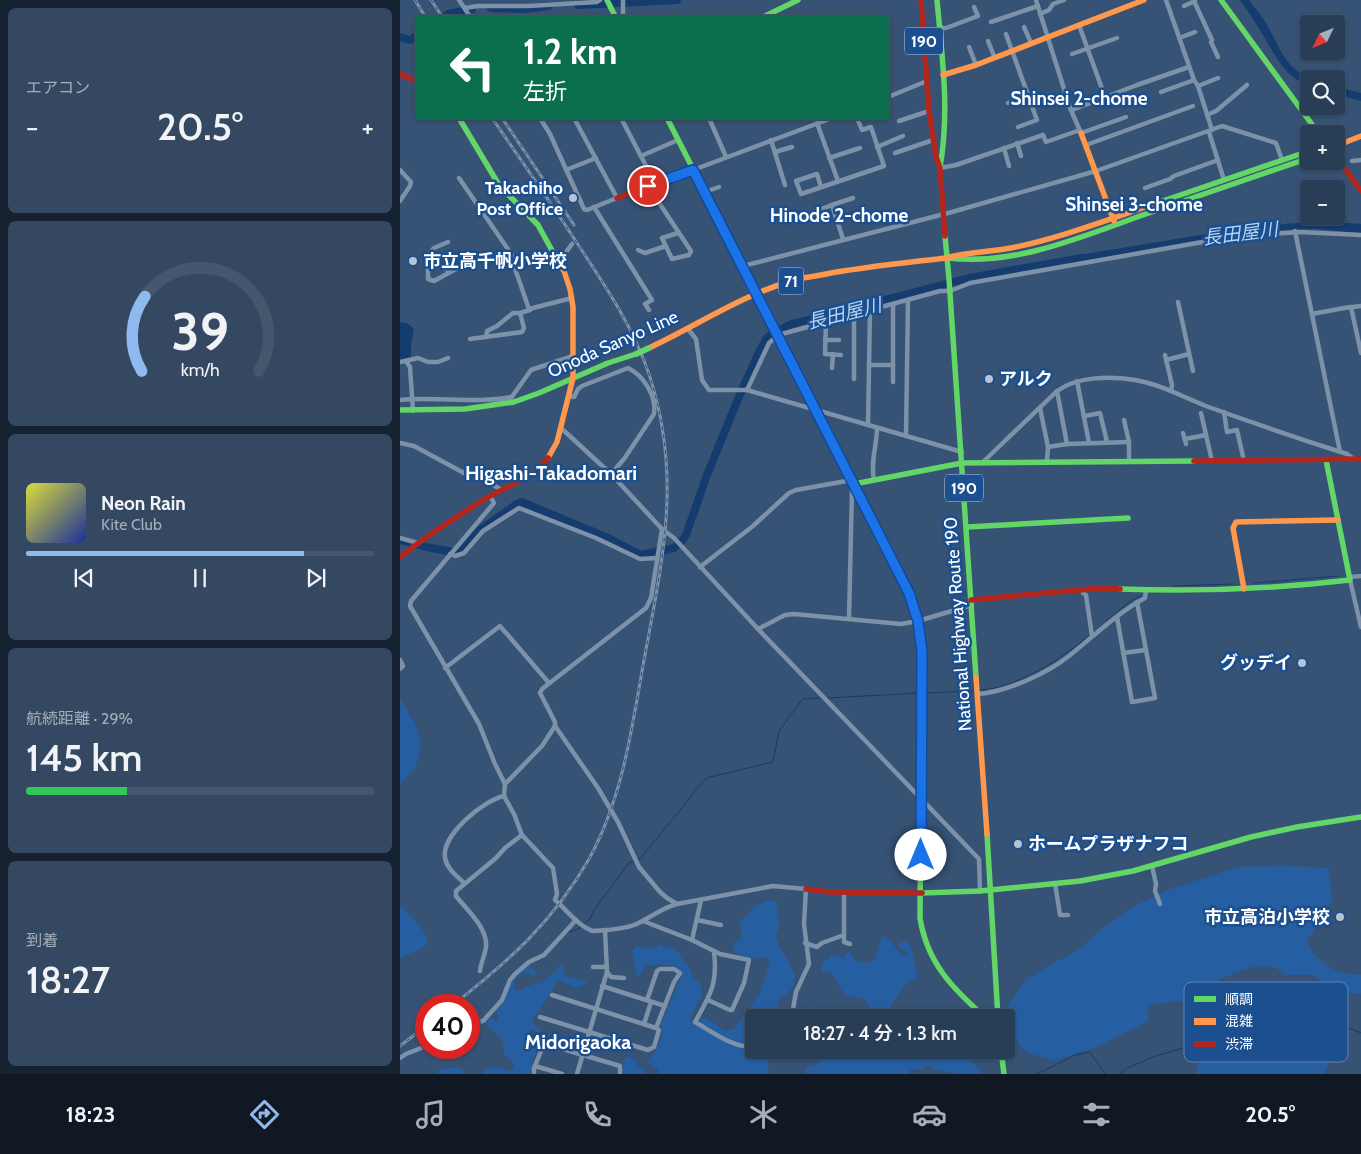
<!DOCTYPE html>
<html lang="ja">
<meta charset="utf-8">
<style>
body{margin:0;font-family:Cabin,"Noto Sans JP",sans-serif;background:#344961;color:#f1f3f6;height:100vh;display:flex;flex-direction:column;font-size:19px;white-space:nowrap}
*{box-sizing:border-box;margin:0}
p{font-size:16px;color:#a5aeba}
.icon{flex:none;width:28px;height:28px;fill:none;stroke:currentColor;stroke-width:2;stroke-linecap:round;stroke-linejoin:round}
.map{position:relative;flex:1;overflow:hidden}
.panel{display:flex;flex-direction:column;gap:8px;padding:8px;background:#162230;width:400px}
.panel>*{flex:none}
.hud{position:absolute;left:15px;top:15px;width:475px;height:105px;border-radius:5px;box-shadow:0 1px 4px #0004,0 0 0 1px #44576d;background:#0b6e4f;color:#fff;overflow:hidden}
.needle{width:32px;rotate:227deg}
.tools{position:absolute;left:900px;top:15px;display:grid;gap:10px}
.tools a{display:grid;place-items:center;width:45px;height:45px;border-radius:5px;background:#283e57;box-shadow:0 1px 4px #0004,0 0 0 1px #44576d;font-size:25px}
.speed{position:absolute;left:15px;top:994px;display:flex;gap:10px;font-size:25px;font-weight:700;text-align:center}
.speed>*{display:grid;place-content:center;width:65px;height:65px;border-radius:50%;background:#283e57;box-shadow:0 1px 4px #0004,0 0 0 1px #44576d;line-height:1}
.speed .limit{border:8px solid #d22;background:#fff;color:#111}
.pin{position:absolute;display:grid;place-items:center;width:42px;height:42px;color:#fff;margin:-21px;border:2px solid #fff;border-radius:50%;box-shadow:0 1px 5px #0007}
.me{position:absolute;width:55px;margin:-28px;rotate:0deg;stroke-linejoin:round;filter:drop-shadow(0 0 4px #0008)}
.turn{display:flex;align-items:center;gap:18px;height:105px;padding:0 25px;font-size:22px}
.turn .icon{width:65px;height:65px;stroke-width:2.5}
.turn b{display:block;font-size:35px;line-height:42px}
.big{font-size:38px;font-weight:600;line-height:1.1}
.panel .widget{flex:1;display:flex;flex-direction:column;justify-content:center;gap:8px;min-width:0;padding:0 18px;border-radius:8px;background:#344961}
.panel .dial{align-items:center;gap:0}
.dial svg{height:130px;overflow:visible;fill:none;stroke:#44576d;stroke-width:7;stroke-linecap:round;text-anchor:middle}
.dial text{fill:#f1f3f6;stroke:none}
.song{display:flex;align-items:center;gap:15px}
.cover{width:60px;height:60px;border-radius:8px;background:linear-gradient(135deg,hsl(60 70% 55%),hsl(230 70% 35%))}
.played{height:5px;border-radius:2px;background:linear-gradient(90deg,#90b9f0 80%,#44576d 80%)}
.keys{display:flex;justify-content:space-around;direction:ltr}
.heat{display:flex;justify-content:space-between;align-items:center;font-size:28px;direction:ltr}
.charge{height:8px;border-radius:4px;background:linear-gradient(90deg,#34c759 29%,#44576d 0)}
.trip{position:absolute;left:345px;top:1009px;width:270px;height:50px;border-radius:5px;background:#283e57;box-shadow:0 1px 4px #0004,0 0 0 1px #44576d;font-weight:600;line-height:50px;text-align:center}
.dock{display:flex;height:80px;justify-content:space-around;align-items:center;background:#101923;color:#a5aeba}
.dock .icon{width:35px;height:35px}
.dock .current{color:#90b9f0}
.dock b{font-size:22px;color:#f1f3f6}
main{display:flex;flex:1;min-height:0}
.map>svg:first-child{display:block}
</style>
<main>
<section class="panel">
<div class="widget"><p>エアコン</p>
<div class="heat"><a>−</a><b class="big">20.5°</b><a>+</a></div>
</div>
<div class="widget dial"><svg viewBox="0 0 100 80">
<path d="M14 69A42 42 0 1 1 86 69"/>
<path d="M14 69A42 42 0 0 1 16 23" stroke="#90b9f0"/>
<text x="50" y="56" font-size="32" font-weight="700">39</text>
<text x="50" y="72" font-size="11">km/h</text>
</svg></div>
<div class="widget">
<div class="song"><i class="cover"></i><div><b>Neon Rain</b><p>Kite Club</p></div></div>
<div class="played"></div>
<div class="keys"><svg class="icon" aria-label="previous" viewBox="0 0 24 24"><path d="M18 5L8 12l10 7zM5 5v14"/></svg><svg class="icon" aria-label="pause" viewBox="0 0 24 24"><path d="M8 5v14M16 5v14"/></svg><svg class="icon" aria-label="next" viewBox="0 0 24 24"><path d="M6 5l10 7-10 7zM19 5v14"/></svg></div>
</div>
<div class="widget"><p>航続距離 · 29%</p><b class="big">145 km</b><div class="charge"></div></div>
<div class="widget"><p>到着</p><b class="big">18:27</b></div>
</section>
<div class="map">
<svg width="961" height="1074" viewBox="0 0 961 1074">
<rect width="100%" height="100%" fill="#365274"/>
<!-- green -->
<g fill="#265fa1">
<path d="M0 699 15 723 21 743 16 767 0 784Z"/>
<path d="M887 866 929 868 932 901 907 941C908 952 928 967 937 971 944 974 954 974 961 975V994L941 992 912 975H885L875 967 856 966 824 977 810 985 799 988 783 1001 753 1004 747 1008 749 1020 737 1027 694 1048 653 1061 626 1052 606 1029 608 1005 628 978 681 948 695 934 731 908 764 891 838 867Z"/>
<path d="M369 900 377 903 379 927 375 937 395 974 394 984 388 994 381 997 377 1001 378 1014 375 1017 354 1018V1050H369L368 1059 369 1074H259L258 1069 247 1063 248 1059 254 1054 263 1033 261 1024 283 972C271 964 258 962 244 967L241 975 237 976 232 951 236 946 255 949 260 944 276 950 291 971 293 978 300 983 302 995 290 1018 295 1026 303 1018 313 1022 325 1031 334 1029 360 993 370 962 368 957C355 959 339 960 332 947L336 942 342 938 340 920 346 917 356 906Z"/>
<path d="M0 905C11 917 24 926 28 943L21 949 0 958Z"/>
<path d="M483 936C494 940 495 952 507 956L508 955C506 950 501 949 498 944L505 941 510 944 518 978 503 986C499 997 487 1005 490 1017H456L455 1014 469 1008V1004C461 994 452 1001 444 993 436 985 437 971 422 972L421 970 423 963 430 958V954L444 958 448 951H450L455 960C462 963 470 964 476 959 477 951 479 943 483 936Z"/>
<path d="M160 965 163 966 164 976 185 980 186 984 176 988 160 980 157 981 138 1013 133 1018 132 1021 135 1026 141 1029 142 1032H136L134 1029 128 1031V1037L130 1042H139L141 1045 132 1060 131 1074H83L84 1070C94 1067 99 1065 108 1071L113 1069 114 1064 105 1055 102 1039 84 1022 88 1018 91 1017 95 1022 98 1020V1015L96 1010 113 979 126 966H130L137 974 134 978C132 976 130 973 127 973 119 970 114 981 113 987L116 991C126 990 131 982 142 983L143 980 154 973Z"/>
<path d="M413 1006 418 1008 423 1017H409Z"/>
<path d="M874 1032C891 1032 913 1031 923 1048 926 1052 927 1059 928 1064L924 1074H795L803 1048 832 1033 858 1038Z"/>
<path d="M413 1050H570L567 1051 566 1057C571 1064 579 1065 582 1074H557C547 1070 536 1074 531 1066L526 1065 522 1069H511L508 1074H407L405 1073 406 1068 419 1063 422 1058 421 1054Z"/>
<path d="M226 1057 234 1058 237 1065 245 1070V1074H223V1065Z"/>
<path d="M58 1067 63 1070V1074H35L42 1069Z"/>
</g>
<!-- water -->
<g fill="#153c6e">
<path d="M840 0H849C855 8 862 16 867 25 882 51 884 68 914 79H909V85C882 76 874 52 860 30 854 20 847 10 840 0Z"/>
<path d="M936 87 961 93V101L936 94Z"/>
<path d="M909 222H934L961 224V233C947 232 933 230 919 229 840 228 753 249 675 263L673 256 849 227Z"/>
<path d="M0 322 7 323 14 329 11 346V357L0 360Z"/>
</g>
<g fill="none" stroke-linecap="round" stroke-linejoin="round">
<!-- stream -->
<g stroke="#153c6e" stroke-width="1">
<path d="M960 573H961"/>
<path d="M854 583 938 576"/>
<path d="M773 586 833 584"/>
<path d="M694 632 729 602 741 596"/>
<path d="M580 690C616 689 664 657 691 634"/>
<path d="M525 693 573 691"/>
<path d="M428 698 519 693"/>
<path d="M184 924 190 919 194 910 229 863 241 858 306 778 373 762 379 731 401 701 403 699 421 698"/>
<path d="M168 932 174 931 181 927"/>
<path d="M637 1074 675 1055 690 1052 705 1074"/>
<path d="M719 1074 725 1069 753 1057 806 1041 885 1013 914 1014 961 1033"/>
</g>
<!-- river -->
<g stroke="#153c6e" stroke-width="8">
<path d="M178 5 277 0"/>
<path d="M91 8 123 9 149 6"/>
<path d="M43 18 48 14 72 9"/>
<path d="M0 37 10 40 18 35"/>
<path d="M0 540 31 548 55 552 61 551 77 532 117 504 122 502 208 538 241 555 274 548 281 542 286 535 307 475 338 399 360 350 367 338 373 333 392 324 569 278 682 258"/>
</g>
<!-- street -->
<g stroke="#7d92a8" stroke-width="4.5">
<path d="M59 0 71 18"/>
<path d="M223 0V18"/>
<path d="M636 0 670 108 681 133 726 117"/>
<path d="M766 0 794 80 798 86 818 78"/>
<path d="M794 1 812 40 811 42 818 57"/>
<path d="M784 6 795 1"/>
<path d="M65 8 78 6H128L197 2 200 0"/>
<path d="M640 14 649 10 653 4 664 0"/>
<path d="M591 22 638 6"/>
<path d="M679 25 705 97"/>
<path d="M624 27 631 43"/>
<path d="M539 28H546L578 16 574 7"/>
<path d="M606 34 637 120 618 127"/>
<path d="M779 38 795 32"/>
<path d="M588 41 594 56"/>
<path d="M569 47 576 65"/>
<path d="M672 54 717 38"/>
<path d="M798 86 812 130"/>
<path d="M761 92 794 80"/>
<path d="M488 97 527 81"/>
<path d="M608 103 628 95"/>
<path d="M672 110 737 85 789 67"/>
<path d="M807 115 816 111 847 85"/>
<path d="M140 118 150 134 184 209 187 210 217 198 174 118"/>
<path d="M221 118 255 183"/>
<path d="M309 118 326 157"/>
<path d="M499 121 529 111"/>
<path d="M417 123 438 181"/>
<path d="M809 132 824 180"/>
<path d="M371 140 385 185"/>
<path d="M617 143 621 156"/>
<path d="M686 145 793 106"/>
<path d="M477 147 503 136"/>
<path d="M604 148 609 166"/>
<path d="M375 152 392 147"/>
<path d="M495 153 533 140"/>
<path d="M241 156 278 140"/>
<path d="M429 158 460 148"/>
<path d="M952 161 961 160"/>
<path d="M540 168 556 165 643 135 646 142 680 130"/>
<path d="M0 170 11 182 10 186 0 201"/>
<path d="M166 170 196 158"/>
<path d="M293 170 432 118"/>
<path d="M59 178 112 255 113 263 129 309 172 298"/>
<path d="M248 186 291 251 289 255 272 259 262 238 278 233"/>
<path d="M421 187 417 174 396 181 401 194 484 166 471 127 462 130 457 118"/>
<path d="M745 188 770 179 774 176 818 160"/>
<path d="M305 192 319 187"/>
<path d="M194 207 252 300 245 304 249 310"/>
<path d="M405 215 432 205"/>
<path d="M895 231 940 452"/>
<path d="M443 239 432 205 453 198"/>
<path d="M48 242 34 248 28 255V279L34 281 56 269"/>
<path d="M238 250 245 253 266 246"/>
<path d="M28 261 50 271"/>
<path d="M159 262 172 244"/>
<path d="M343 266 552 212 696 171 822 126 876 143 882 160"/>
<path d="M778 302 793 371"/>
<path d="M951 307 961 353"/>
<path d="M454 314V379"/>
<path d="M912 314 944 308 961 306"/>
<path d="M426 321 425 354 441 355"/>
<path d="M288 329 296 339 302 380 309 390H347L562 452"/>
<path d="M86 337 87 331 97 326 113 313H120L130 310"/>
<path d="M70 339 122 332 124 328 120 313"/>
<path d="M425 340H439"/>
<path d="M765 355 772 385 771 391"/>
<path d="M766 360 789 354"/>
<path d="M6 361 10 367 13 411"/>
<path d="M0 362 18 358 28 362H38L48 358"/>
<path d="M469 365H493"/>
<path d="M432 368 433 354"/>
<path d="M677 381 689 443"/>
<path d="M493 382V304"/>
<path d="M347 390 369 343 378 335 540 291H550L570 283 837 236 900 232 961 235"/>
<path d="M657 391 667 444"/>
<path d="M169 396 174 397 178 389 182 386 228 368C243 375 257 396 254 414L224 459 211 474"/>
<path d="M111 398 131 370 173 356"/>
<path d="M0 400C37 396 76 404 112 397"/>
<path d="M640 408 648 447 647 461"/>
<path d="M824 412 827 432 837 430 844 461"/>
<path d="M801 413 812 461"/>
<path d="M685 416 700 413 707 442"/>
<path d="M724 420 729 442V461"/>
<path d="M468 425 470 310"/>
<path d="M161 428 211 474 262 529 274 538 358 629 579 859 580 891"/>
<path d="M783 433 786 444"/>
<path d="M506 436 508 300"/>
<path d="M785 439 806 435"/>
<path d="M0 443 14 446 64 473 68 471 102 490"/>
<path d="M648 447 667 444 729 442"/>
<path d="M583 462 657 391C678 376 711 376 735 380 760 384 783 397 806 406 853 423 900 439 947 454L954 459"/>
<path d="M474 480C470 463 477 445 477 428"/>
<path d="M90 496 94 503 11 601 10 606 79 724 95 764 105 784 104 796 114 814 122 835 153 868 157 894 155 900C167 910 178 926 193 931 206 930 221 930 234 925 249 919 261 908 277 904L373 886 406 889 404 924 409 964 396 992 393 1009 389 1018"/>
<path d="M262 529 251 598 246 608 142 689 140 693 155 722V726L198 788 218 822 239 867 260 892 267 898 277 904"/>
<path d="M0 538 18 543"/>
<path d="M50 554 55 556 64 553 83 531 119 508 196 538 240 559 257 558"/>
<path d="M300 567 353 526 389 493 396 490 452 480"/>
<path d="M950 577 961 576"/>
<path d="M950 580 961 627"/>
<path d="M683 589V593L686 595 692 636"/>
<path d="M717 617 732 702 755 698 737 602"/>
<path d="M449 619 452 490 454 484"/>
<path d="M358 629 385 615 394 614 501 624 518 621 572 605"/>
<path d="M723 653 746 650"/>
<path d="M0 660 3 666 0 669"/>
<path d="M45 668 100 626 149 683"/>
<path d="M578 694C606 692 646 674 669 656 694 636 717 613 745 598L746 590"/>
<path d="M105 784 142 746 155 726"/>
<path d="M752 866 756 884 755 891 760 904"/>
<path d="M64 883C57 876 47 869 45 858 41 835 84 800 104 796"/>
<path d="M655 883 660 915H668"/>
<path d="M444 892V942L450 944"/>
<path d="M297 920 321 925"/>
<path d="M243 921 292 940 320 954 349 960 344 983 332 1010H330L308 1000"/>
<path d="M292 940 301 900"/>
<path d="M405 943 417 947 422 943 444 935"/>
<path d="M314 952C318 984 310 995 295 1022 311 1031 336 1050 354 1046"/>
<path d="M193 967H206"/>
<path d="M80 971C81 962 85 955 86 947 88 928 67 910 56 896V891L96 858 105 848 122 835"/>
<path d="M207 972 211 977 224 978"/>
<path d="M202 986 265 1006"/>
<path d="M247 1000 257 971 260 969H274L280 973 274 982 256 1028"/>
<path d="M140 1017 248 1050 254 1047 259 1030 256 1028 152 995"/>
<path d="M69 1024 83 1021 102 1000 110 980 115 974 129 962 144 955 176 920"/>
<path d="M244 1024 251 1002"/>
<path d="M378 1050 379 1057"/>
<path d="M0 1058 6 1054 26 1046"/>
<path d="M135 1066 162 1074"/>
<path d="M134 1074V1068L144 1044H146L220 1066V1074"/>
<path d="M177 1074 207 972 205 930"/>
</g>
<!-- fast -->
<g stroke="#63d668" stroke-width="5.5">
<path d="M207 0 216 18"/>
<path d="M537 0C542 56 550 111 540 167"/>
<path d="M821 0 919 134"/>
<path d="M361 18 398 0"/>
<path d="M59 118 99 185 138 225 154 254"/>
<path d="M267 118 412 402"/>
<path d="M754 204 909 151"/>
<path d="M545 236 549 279 576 677"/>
<path d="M548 258C615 266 681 237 743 215 799 196 854 177 909 158"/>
<path d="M0 410 65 409 114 402 139 393 208 363 236 354"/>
<path d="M454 484 562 463 794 461"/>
<path d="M567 527 728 518"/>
<path d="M482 540 509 593 518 621 522 652 520 918C527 963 553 989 586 1018"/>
<path d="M720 589C797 592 873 589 950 580L926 460"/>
<path d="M587 834 598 1018"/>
<path d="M522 893 580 891 680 881 733 871 851 837 897 827 961 817"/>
<path d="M601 1050 604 1074"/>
</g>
<!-- slow -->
<g stroke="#ff974d" stroke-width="5.5">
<path d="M543 75 576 65 744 0"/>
<path d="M681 133 714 221"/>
<path d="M936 146 961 136"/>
<path d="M546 258C567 252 589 252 611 248 660 238 707 220 754 204"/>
<path d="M249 348C296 326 340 296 391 281 400 278 411 277 421 275 462 267 504 263 546 258"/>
<path d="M148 458 157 442 173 378V307L170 289 164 271 154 254"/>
<path d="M844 589 833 528 836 522 938 520"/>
<path d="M576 677 587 834"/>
</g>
<!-- jam -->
<g stroke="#b3261e" stroke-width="5.5">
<path d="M521 0 529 111 536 157 540 168 545 236"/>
<path d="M0 74 18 82"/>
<path d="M936 156 961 191"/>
<path d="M217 198 293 170"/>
<path d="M412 402 482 540"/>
<path d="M794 461 961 459"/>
<path d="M0 557C25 537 53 519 80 502 103 487 131 480 148 458"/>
<path d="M571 600 701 588 720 589"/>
<path d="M406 889 430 892 522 893"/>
</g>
<defs>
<g id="rail">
<path d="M15 0 26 18"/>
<path d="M31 0 43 18"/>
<path d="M102 118 174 225"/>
<path d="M53 1005C109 961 153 922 189 859 221 801 231 735 242 671 261 566 284 480 249 374 233 327 206 287 179 246 151 203 121 160 92 118"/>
<path d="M0 1046 26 1026"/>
</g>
</defs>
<!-- rail casing -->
<use href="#rail" stroke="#7e92a7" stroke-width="3"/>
<!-- rail -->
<use href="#rail" stroke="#1b4f8f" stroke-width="1" stroke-dasharray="4" stroke-linecap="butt"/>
<!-- fast-bridge -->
<path stroke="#63d668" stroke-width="6" d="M236 354 249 348"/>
</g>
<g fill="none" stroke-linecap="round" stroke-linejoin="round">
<defs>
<path id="route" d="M248 186 293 170 509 593 518 621 522 652 521 855"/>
</defs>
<!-- route casing -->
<use href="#route" stroke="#114b97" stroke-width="12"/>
<!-- route -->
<use href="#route" stroke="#1a73e8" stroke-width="9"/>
</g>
<!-- markers -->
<g fill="#b9c2ce" stroke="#1b4f8f" stroke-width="2">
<circle cx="173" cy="198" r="5"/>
<circle cx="13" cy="261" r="5"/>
<circle cx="589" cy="379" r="5"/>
<circle cx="902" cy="663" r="5"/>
<circle cx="618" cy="844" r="5"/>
<circle cx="940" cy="917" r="5"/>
</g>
<g text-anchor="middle" stroke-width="5" stroke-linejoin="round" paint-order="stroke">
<!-- shield labels -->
<g fill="#1b4f8f" stroke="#bbcadd" stroke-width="1">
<rect x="505" y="27.5" width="38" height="27" rx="4"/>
<rect x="378.5" y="267.5" width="25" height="27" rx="4"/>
<rect x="545" y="474.5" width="38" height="27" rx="4"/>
</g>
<g font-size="16" font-weight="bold" fill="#fff">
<text x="524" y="47">190</text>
<text x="391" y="287">71</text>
<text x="564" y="494">190</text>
</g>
<!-- poi labels -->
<g font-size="18" font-weight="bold" fill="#fff" stroke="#1b4f8f" text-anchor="end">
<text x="163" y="194">Takachiho<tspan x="163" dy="21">Post Office</tspan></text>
<text x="23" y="267" text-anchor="start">市立高千帆小学校</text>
<text x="599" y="385" text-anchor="start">アルク</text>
<text x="892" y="669">グッデイ</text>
<text x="628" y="850" text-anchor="start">ホームプラザナフコ</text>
<text x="930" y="923">市立高泊小学校</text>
</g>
<!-- street labels -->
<g font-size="18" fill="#fff" stroke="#1b4f8f">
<text transform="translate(213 344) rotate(-24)" y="6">Onoda Sanyo Line</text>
<text transform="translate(558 624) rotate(-94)" y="6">National Highway Route 190</text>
</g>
<!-- neighbourhood labels -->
<g font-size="19" font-weight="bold" fill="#fff" stroke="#1b4f8f">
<text x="679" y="105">Shinsei 2-chome</text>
<text x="734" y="211">Shinsei 3-chome</text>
<text x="439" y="222">Hinode 2-chome</text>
</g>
<!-- water labels -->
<g font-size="19" font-style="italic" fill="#b5d3f5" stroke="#1b4f8f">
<text transform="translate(840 233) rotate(-7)" y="7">長田屋川</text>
<text transform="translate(444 313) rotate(-14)" y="7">長田屋川</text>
</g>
<!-- quarter labels -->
<g font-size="20" font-weight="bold" fill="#fff" stroke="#1b4f8f">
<text x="151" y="480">Higashi-Takadomari</text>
<text x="178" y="1049">Midorigaoka</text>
</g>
</g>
<!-- legend -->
<rect x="784" y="982" width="164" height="80" rx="8" fill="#1b4f8f" stroke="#5f84b1" stroke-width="1"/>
<rect x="794" y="996" width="22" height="6" fill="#63d668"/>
<rect x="794" y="1018" width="22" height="7" fill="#ff974d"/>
<rect x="794" y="1041" width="22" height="6" fill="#b3261e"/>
<g font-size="14" fill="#fff">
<text x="825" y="1004">順調</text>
<text x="825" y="1026">混雑</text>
<text x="825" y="1049">渋滞</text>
</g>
</svg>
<div class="tools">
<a><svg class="needle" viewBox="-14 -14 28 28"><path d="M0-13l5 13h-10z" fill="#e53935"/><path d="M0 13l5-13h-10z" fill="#a5aeba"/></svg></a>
<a><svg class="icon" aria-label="search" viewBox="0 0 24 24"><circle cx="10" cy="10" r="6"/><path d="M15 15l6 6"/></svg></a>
<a>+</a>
<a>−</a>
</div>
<div class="speed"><div class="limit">40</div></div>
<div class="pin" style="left:248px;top:186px;background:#d93025"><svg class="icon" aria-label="arrive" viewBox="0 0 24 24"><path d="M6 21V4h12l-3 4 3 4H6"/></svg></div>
<svg class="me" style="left:521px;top:855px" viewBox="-20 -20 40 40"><circle r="19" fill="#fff"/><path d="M0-13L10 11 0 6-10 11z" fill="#1a73e8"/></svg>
<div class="trip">18:27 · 4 分 · 1.3 km</div>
<div class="hud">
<div class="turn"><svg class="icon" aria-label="left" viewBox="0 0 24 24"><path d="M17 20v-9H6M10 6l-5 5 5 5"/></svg><div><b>1.2 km</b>左折</div></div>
</div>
</div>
</main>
<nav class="dock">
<b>18:23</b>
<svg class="icon current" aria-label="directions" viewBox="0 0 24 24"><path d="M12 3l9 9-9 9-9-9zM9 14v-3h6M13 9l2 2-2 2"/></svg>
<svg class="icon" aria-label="music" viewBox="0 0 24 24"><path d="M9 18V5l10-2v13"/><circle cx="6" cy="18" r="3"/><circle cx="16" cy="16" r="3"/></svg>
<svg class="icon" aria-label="phone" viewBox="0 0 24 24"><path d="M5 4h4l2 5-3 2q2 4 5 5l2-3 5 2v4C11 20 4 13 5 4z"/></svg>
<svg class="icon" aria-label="climate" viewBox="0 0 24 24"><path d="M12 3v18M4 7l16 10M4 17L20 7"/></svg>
<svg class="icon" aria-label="car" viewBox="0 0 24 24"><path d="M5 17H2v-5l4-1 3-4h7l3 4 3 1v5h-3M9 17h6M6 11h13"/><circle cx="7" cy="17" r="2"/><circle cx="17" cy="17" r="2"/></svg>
<svg class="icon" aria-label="filters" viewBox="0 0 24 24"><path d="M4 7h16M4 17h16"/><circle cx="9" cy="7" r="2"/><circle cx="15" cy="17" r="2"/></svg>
<b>20.5°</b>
</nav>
